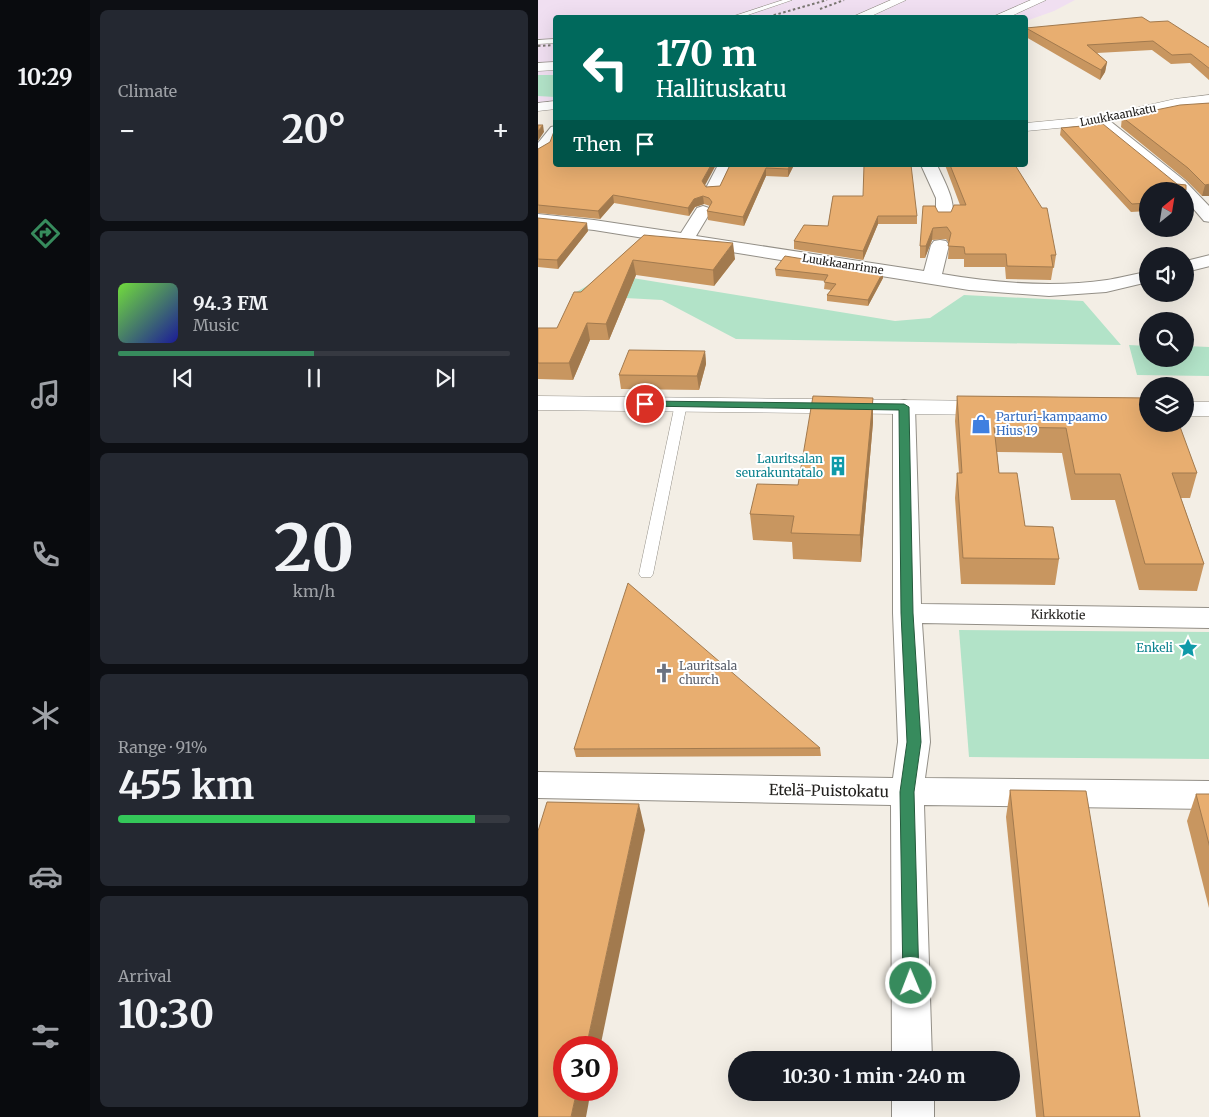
<!DOCTYPE html>
<meta charset="utf-8">
<style>
body{margin:0;font-family:Merriweather,serif;background:#242831;color:#f1f3f6;height:100vh;display:flex;flex-direction:column;font-size:19px;white-space:nowrap}
*{box-sizing:border-box;margin:0}
p{font-size:16px;color:#9ea1a6}
.icon{flex:none;width:28px;height:28px;fill:none;stroke:currentColor;stroke-width:2;stroke-linecap:round;stroke-linejoin:round}
.map{position:relative;flex:1;overflow:hidden}
.panel{display:flex;flex-direction:column;gap:10px;padding:10px;background:#0d0f14;width:448px}
.panel>*{flex:none}
.top-card{position:absolute;left:15px;top:15px;width:475px;height:152px;border-radius:5px;box-shadow:0 5px 20px #0002;background:#00695c;color:#fff;overflow:hidden}
.needle{width:32px;rotate:30deg}
.buttons{position:absolute;left:601px;top:182px;display:grid;gap:10px}
.buttons a{display:grid;place-items:center;width:55px;height:55px;border-radius:50%;background:#171b24;box-shadow:0 5px 20px #0002;font-size:25px}
.speed{position:absolute;left:15px;top:1036px;display:flex;gap:10px;font-size:25px;font-weight:700;text-align:center}
.speed>*{display:grid;place-content:center;width:65px;height:65px;border-radius:50%;background:#171b24;box-shadow:0 5px 20px #0002;line-height:1}
.speed .limit{border:8px solid #d22;background:#fff;color:#111}
.pin{position:absolute;display:grid;place-items:center;width:42px;height:42px;color:#fff;margin:-21px;border:2px solid #fff;border-radius:50%;box-shadow:0 1px 5px #0007}
.me{position:absolute;width:55px;margin:-28px;rotate:359deg;stroke-linejoin:round;filter:drop-shadow(0 0 4px #0008)}
.turn{display:flex;align-items:center;gap:18px;height:105px;padding:0 20px;font-size:22px}
.turn .icon{width:65px;height:65px;stroke-width:2.5}
.turn b{display:block;font-size:35px;line-height:42px}
.then{display:flex;align-items:center;height:48px;padding:0 20px;background:#0003;gap:10px;font-size:19px}
.big{font-size:38px;font-weight:700;line-height:1.1}
.panel .widget{flex:1;display:flex;flex-direction:column;justify-content:center;gap:8px;min-width:0;padding:0 18px;border-radius:8px;background:#242831}
.panel .dial{align-items:center;gap:0}
.dial b{font-size:65px;line-height:1}
.song{display:flex;align-items:center;gap:15px}
.cover{width:60px;height:60px;border-radius:8px;background:linear-gradient(135deg,hsl(100 70% 55%),hsl(240 70% 35%))}
.played{height:5px;border-radius:2px;background:linear-gradient(90deg,#378b5d 50%,#363941 50%)}
.keys{display:flex;justify-content:space-around;direction:ltr}
.heat{display:flex;justify-content:space-between;align-items:center;font-size:28px;direction:ltr}
.charge{height:8px;border-radius:4px;background:linear-gradient(90deg,#34c759 91%,#363941 0)}
.trip{position:absolute;left:190px;top:1051px;width:292px;height:50px;border-radius:25px;background:#171b24;box-shadow:0 5px 20px #0002;font-weight:700;line-height:50px;text-align:center}
main{display:flex;flex:1;min-height:0}
.dock{display:flex;flex-direction:column;width:90px;justify-content:space-around;align-items:center;background:#090b0e;color:#9ea1a6}
.dock .icon{width:35px;height:35px}
.dock .on{color:#378b5d}
.dock b{font-size:22px;color:#f1f3f6}
.map>svg:first-child{display:block}
</style>
<main>
<nav class="dock">
<b>10:29</b>
<svg class="icon on" aria-label="directions" viewBox="0 0 24 24"><path d="M12 3l9 9-9 9-9-9zM9 14v-3h6M13 9l2 2-2 2"/></svg>
<svg class="icon" aria-label="music" viewBox="0 0 24 24"><path d="M9 18V5l10-2v13"/><circle cx="6" cy="18" r="3"/><circle cx="16" cy="16" r="3"/></svg>
<svg class="icon" aria-label="phone" viewBox="0 0 24 24"><path d="M5 4h4l2 5-3 2q2 4 5 5l2-3 5 2v4C11 20 4 13 5 4z"/></svg>
<svg class="icon" aria-label="climate" viewBox="0 0 24 24"><path d="M12 3v18M4 7l16 10M4 17L20 7"/></svg>
<svg class="icon" aria-label="car" viewBox="0 0 24 24"><path d="M5 17H2v-5l4-1 3-4h7l3 4 3 1v5h-3M9 17h6M6 11h13"/><circle cx="7" cy="17" r="2"/><circle cx="17" cy="17" r="2"/></svg>
<svg class="icon" aria-label="filters" viewBox="0 0 24 24"><path d="M4 7h16M4 17h16"/><circle cx="9" cy="7" r="2"/><circle cx="15" cy="17" r="2"/></svg>
</nav>
<section class="panel">
<div class="widget"><p>Climate</p>
<div class="heat"><a>−</a><b class="big">20°</b><a>+</a></div>
</div>
<div class="widget">
<div class="song"><i class="cover"></i><div><b>94.3 FM</b><p>Music</p></div></div>
<div class="played"></div>
<div class="keys"><svg class="icon" aria-label="previous" viewBox="0 0 24 24"><path d="M18 5L8 12l10 7zM5 5v14"/></svg><svg class="icon" aria-label="pause" viewBox="0 0 24 24"><path d="M8 5v14M16 5v14"/></svg><svg class="icon" aria-label="next" viewBox="0 0 24 24"><path d="M6 5l10 7-10 7zM19 5v14"/></svg></div>
</div>
<div class="widget dial"><b>20</b><p>km/h</p></div>
<div class="widget"><p>Range · 91%</p><b class="big">455 km</b><div class="charge"></div></div>
<div class="widget"><p>Arrival</p><b class="big">10:30</b></div>
</section>
<div class="map">
<svg width="672" height="1117" viewBox="0 0 672 1117">
<rect width="100%" height="100%" fill="#f3eee5"/>
<!-- industrial -->
<path fill="#f0dff1" d="M0 0H537L516 11 488 21V18H18L17 100 0 106Z"/>
<!-- green -->
<g fill="#b2e3c8">
<path d="M0 75H17V97L0 96Z"/>
<path d="M70 274 357 321 392 318 426 295 545 301 583 345 198 339 124 300 33 295Z"/>
<path d="M591 345 610 346V359H648V346L671 347V376L599 375Z"/>
<path d="M421 630 671 632V759L431 757Z"/>
</g>
<g fill="none" stroke-linecap="round" stroke-linejoin="round">
<defs>
<g id="service">
<path d="M245 0H254L201 18H190Z"/>
<path d="M18 39V43L0 44V40Z"/>
<path d="M143 401 149 404 115 574 113 577H103L101 574 137 404Z"/>
</g>
<g id="minor">
<path d="M562 116 567 117 647 181 672 207V222L666 221 648 200V191H639L557 123 555 120 557 117Z"/>
<path d="M18 126C18 138 14 153 0 156V143L13 127Z"/>
<path d="M180 165H196L181 193H169L167 190Z"/>
<path d="M383 165H399C405 179 422 207 412 222H400L398 218V198Z"/>
<path d="M165 206 171 208 173 211 158 236 386 271 393 245 396 241 402 240 408 241 411 245 404 274C457 283 515 288 569 280 582 278 596 274 610 272V282L568 292 511 296 431 290 56 230 0 224V214L56 220 143 233 159 208Z"/>
<path d="M672 255V266L648 272V261Z"/>
<path d="M366 400 374 402 377 407 383 604 672 608V628L384 623 392 742 387 778 672 781V809L386 805 394 1060H354L353 805 0 798V772L355 778 360 742 355 613V407L358 402Z"/>
<rect x="354" y="1092" width="42" height="25"/>
</g>
<g id="tertiary">
<path d="M353 0H368L329 18H312Z"/>
<path d="M493 0H508L469 18H452Z"/>
<path d="M18 62V70L0 71V63Z"/>
<path d="M672 95V103L637 107 562 124 488 131V123L562 116 637 99Z"/>
<path d="M0 396 456 401 464 403 468 408 464 413 456 415 0 410Z"/>
<rect x="648" y="402" width="24" height="14"/>
</g>
<path id="secondary" d="M18 101V109L0 111V103Z"/>
</defs>
<!-- service casing -->
<use href="#service" stroke="#938f87" stroke-width="1"/>
<!-- minor casing -->
<use href="#minor" stroke="#938f87" stroke-width="2"/>
<!-- tertiary casing -->
<use href="#tertiary" stroke="#938f87" stroke-width="1"/>
<!-- secondary casing -->
<use href="#secondary" stroke="#938f87" stroke-width="1"/>
<!-- service -->
<use href="#service" fill="#fff" fill-rule="evenodd"/>
<!-- minor -->
<use href="#minor" fill="#fff" fill-rule="evenodd"/>
<!-- tertiary -->
<use href="#tertiary" fill="#fff" fill-rule="evenodd"/>
<!-- secondary -->
<use href="#secondary" fill="#fff" fill-rule="evenodd"/>
<!-- rail -->
<g stroke="#797670" stroke-width="2" stroke-dasharray="2.5 2.5" stroke-linecap="butt">
<path d="M282 9 306 0"/>
<path d="M226 18 289 0"/>
<path d="M0 46 18 45"/>
</g>
</g>
<!-- wall -->
<g fill="#c89660">
<path d="M612 22 672 48V81L652 63 633 64 614 50 559 53 569 62 567 72 562 80 488 37V28Z"/>
<path d="M672 103V196H664L648 180 583 127 584 117Z"/>
<path d="M523 128 639 184 648 185 647 191H610V211L593 212 522 135Z"/>
<path d="M0 149 18 165 167 185 168 187 182 186 192 165H256L250 177 228 176 206 226 170 220 169 211 172 206 166 204 157 207 151 216 76 203 62 219 0 213Z"/>
<path d="M407 165H477L518 255 516 268H515L513 280 468 279 467 267H426V259H410L411 243 408 239 394 240 387 258H382V246L400 212H413L422 205Z"/>
<path d="M295 196 379 216V224H340L325 260 256 249V241L290 226Z"/>
<path d="M0 218 50 231 20 269 0 267Z"/>
<path d="M106 235 197 259 176 286 98 275 71 340H52L35 380 0 379V328H19L43 292Z"/>
<path d="M237 269 345 278 330 306 289 301V295L293 290 286 289 287 281 238 276Z"/>
<path d="M167 351 168 364 161 390 83 389 81 375Z"/>
<path d="M419 396 610 398 659 473 652 498H643L666 564 659 591 601 590 577 500H533L524 453 459 452 461 473 487 526 521 559 517 585 423 584 417 498 419 473H421L417 421Z"/>
<path d="M335 398V422L323 562 255 559 254 542 215 540 212 514 260 485Z"/>
<path d="M282 748 283 756 38 757 36 749Z"/>
<path d="M472 790 602 1117H498L468 817Z"/>
<path d="M658 794H672V912L649 821Z"/>
</g>
<!-- shaded-wall -->
<g fill="#a27a4e">
<path d="M569 62 567 72 562 80 563 70Z"/>
<path d="M5 125 6 132 0 141V131Z"/>
<path d="M173 165H178L165 189 164 181Z"/>
<path d="M252 165H256L250 177V169Z"/>
<path d="M228 168V176L206 226 205 217Z"/>
<path d="M672 184V196H664L667 185Z"/>
<path d="M75 195 76 203 62 219 60 211Z"/>
<path d="M165 196 166 204 157 207 151 216 150 208 156 199Z"/>
<path d="M340 216V224L325 260V251Z"/>
<path d="M49 223 50 231 20 269 19 260Z"/>
<path d="M395 228 394 240 387 258 388 246Z"/>
<path d="M195 243 197 259 176 286 175 270Z"/>
<path d="M95 260 98 275 71 340 68 324Z"/>
<path d="M345 272V278L330 306V300Z"/>
<path d="M49 323 52 340 35 380 31 363Z"/>
<path d="M167 351 168 364 161 390 159 376Z"/>
<path d="M335 398V422L323 562 322 535Z"/>
<path d="M101 804 107 830 62 1048H48Z"/>
<path d="M39 1090H53L48 1117H33Z"/>
</g>
<!-- building -->
<g fill="#e8ae70" stroke="#a27a4e">
<path d="M604 17 612 22 630 21 672 48V69L653 54 634 55 615 41 549 45 569 62 563 70 488 28Z"/>
<path d="M672 103V184L667 185 650 168 584 117 642 105Z"/>
<path d="M565 124 639 184 648 185V190L636 191H610V203L594 204 523 128Z"/>
<path d="M0 125H5L0 131Z"/>
<path d="M18 126V165H55L54 167 56 165H173L164 181 168 187 182 186 192 165H252L250 169 228 168 205 217 169 211 174 202 171 198 165 196 156 199 150 208 75 195 60 211 0 205V149L12 142Z"/>
<path d="M326 165H373L379 216H340L325 251 256 241 266 225 290 226 295 196H325Z"/>
<path d="M412 165H477L504 208H509L518 255H513L515 267 469 266 468 254H427L426 247 410 246 413 233 409 227 395 228 388 246H382L385 206H397L400 212H413L416 205H428Z"/>
<path d="M0 218 49 223 19 260 0 259Z"/>
<path d="M106 235 195 243 175 270 95 260 68 324 49 323 31 363H0V328H19L36 292H43Z"/>
<path d="M247 256 345 272 330 300 289 295 298 284 286 282 290 275 237 269Z"/>
<path d="M91 350 167 351 159 376 81 375Z"/>
<path d="M275 396 335 398 322 535 253 533 256 516 212 514 219 484 260 485Z"/>
<path d="M419 396 610 398V424H641L659 473H634L666 564H607L582 474H537L528 428 456 427 461 473H479L487 526 515 527 521 559 425 558 419 473H424Z"/>
<path d="M90 583 282 748 36 749Z"/>
<path d="M472 790 548 791 602 1117H506Z"/>
<path d="M658 794H672V848Z"/>
<path d="M9 802 101 804 48 1048H26V1090H39L33 1117H0V831Z"/>
</g>
<!-- route -->
<path fill="#378b5d" stroke="#245a3c" d="M107 401 366 404 371 407 375 613 383 742 376 792 381 983 379 989 373 991 367 989 365 983 362 792 369 742 363 613 361 410 104 406 103 404Z"/>
<!-- icons -->
<defs>
<symbol id="shop-bare" viewBox="-9 -9 18 18"><path d="M-5-2.5h2.3a2.7 3.5 0 0 1 5.4 0H5L5.5 6h-11ZM-1.5-2.5h3a1.5 2.3 0 0 0-3 0Z" fill="#3f7fe0" stroke="#fff" stroke-width="2.5" paint-order="stroke"/></symbol>
<symbol id="building-bare" viewBox="-9 -9 18 18"><path d="M-4-6H4V6H1V3H-1V6H-4ZM-2.5-4.3h1.7v1.8h-1.7ZM.8-4.3h1.7v1.8H.8ZM-2.5-1h1.7V.8h-1.7ZM.8-1h1.7V.8H.8Z" fill="#0f9aa8" stroke="#fff" stroke-width="2.5" paint-order="stroke"/></symbol>
<symbol id="sight-bare" viewBox="-9 -9 18 18"><path d="M0-6L1.8-2.2L6-1.7L2.9 1.2L3.7 5.4L0 3.3L-3.7 5.4L-2.9 1.2L-6-1.7L-1.8-2.2Z" fill="#0f9aa8" stroke="#fff" stroke-width="2.5" paint-order="stroke"/></symbol>
<symbol id="church-bare" viewBox="-9 -9 18 18"><path d="M-1.2-6h2.4v3.5h3.3v2.4h-3.3V6h-2.4V-.1h-3.3v-2.4h3.3Z" fill="#6b7280" stroke="#fff" stroke-width="2.5" paint-order="stroke"/></symbol>
</defs>
<g fill-rule="evenodd">
<use href="#shop-bare" x="429" y="410" width="28" height="28"/>
<use href="#building-bare" x="286" y="452" width="28" height="28"/>
<use href="#sight-bare" x="636" y="634" width="28" height="28"/>
<use href="#church-bare" x="112" y="659" width="28" height="28"/>
</g>
<g text-anchor="middle" stroke-width="4" stroke-linejoin="round" paint-order="stroke">
<!-- far-street labels -->
<g font-size="11" fill="#23211e" stroke="#fff">
<text transform="translate(580 115) rotate(-11)" y="4">Luukkaankatu</text>
<text transform="translate(305 264) rotate(9)" y="4">Luukkaanrinne</text>
</g>
<!-- shop labels -->
<g font-size="12" fill="#366cbe" stroke="#fff" text-anchor="start">
<text x="458" y="421">Parturi-kampaamo<tspan x="458" dy="14">Hius 19</tspan></text>
</g>
<!-- culture labels -->
<g font-size="12" fill="#0d838f" stroke="#fff" text-anchor="end">
<text x="285" y="463">Lauritsalan<tspan x="285" dy="14">seurakuntatalo</tspan></text>
<text x="635" y="652">Enkeli</text>
</g>
<!-- street labels -->
<g font-size="12" fill="#23211e" stroke="#fff">
<text transform="translate(520 615) rotate(1)" y="4">Kirkkotie</text>
</g>
<!-- worship labels -->
<g font-size="12" fill="#5b616d" stroke="#fff" text-anchor="start">
<text x="141" y="670">Lauritsala<tspan x="141" dy="14">church</tspan></text>
</g>
<!-- near-street labels -->
<g font-size="15" fill="#23211e" stroke="#fff">
<text transform="translate(291 791) rotate(1)" y="5">Etelä-Puistokatu</text>
</g>
</g>
</svg>
<div class="buttons">
<a><svg class="needle" viewBox="-14 -14 28 28"><path d="M0-13l5 13h-10z" fill="#e53935"/><path d="M0 13l5-13h-10z" fill="#9ea1a6"/></svg></a>
<a><svg class="icon" aria-label="sound" viewBox="0 0 24 24"><path d="M4 9h4l5-4v14l-5-4H4zM17 9q2 3 0 6"/></svg></a>
<a><svg class="icon" aria-label="search" viewBox="0 0 24 24"><circle cx="10" cy="10" r="6"/><path d="M15 15l6 6"/></svg></a>
<a><svg class="icon" aria-label="layers" viewBox="0 0 24 24"><path d="M12 4l9 5-9 5-9-5zM3 14l9 5 9-5"/></svg></a>
</div>
<div class="speed"><div class="limit">30</div></div>
<div class="pin" style="left:107px;top:404px;background:#d93025"><svg class="icon" aria-label="arrive" viewBox="0 0 24 24"><path d="M6 21V4h12l-3 4 3 4H6"/></svg></div>
<svg class="me" style="left:373px;top:983px" viewBox="-20 -20 40 40"><circle r="17" fill="#378b5d" stroke="#fff" stroke-width="3"/><path d="M0-11L8 9 0 5-8 9z" fill="#fff"/></svg>
<div class="trip">10:30 · 1 min · 240 m</div>
<div class="top-card">
<div class="turn"><svg class="icon" aria-label="left" viewBox="0 0 24 24"><path d="M17 20v-9H6M10 6l-5 5 5 5"/></svg><div><b>170 m</b>Hallituskatu</div></div>
<div class="then">Then<svg class="icon" aria-label="arrive" viewBox="0 0 24 24"><path d="M6 21V4h12l-3 4 3 4H6"/></svg></div>
</div>
</div>
</main>
